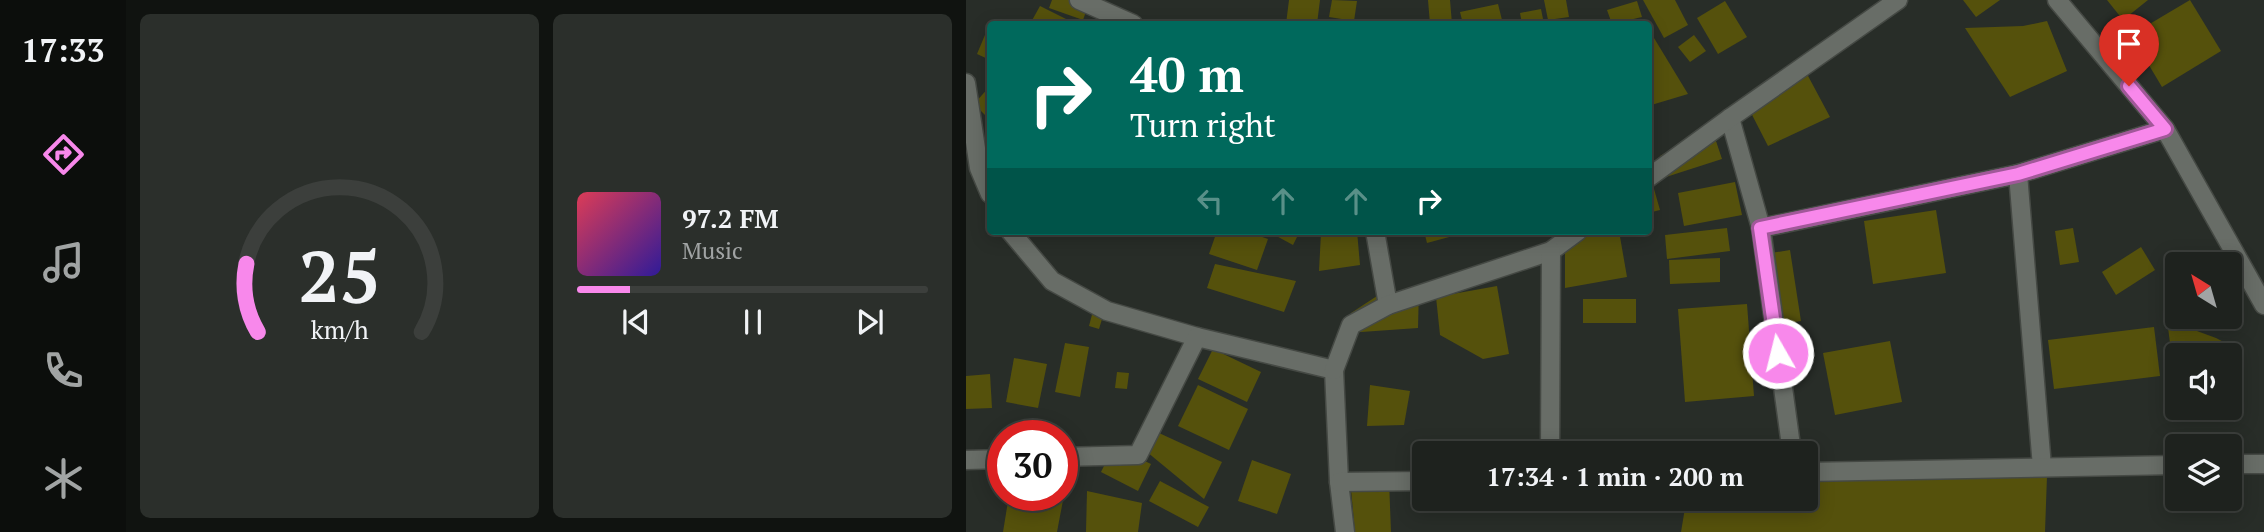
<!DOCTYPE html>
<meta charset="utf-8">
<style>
body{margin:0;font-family:"PT Serif",serif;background:#2b2f2b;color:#f1f3f6;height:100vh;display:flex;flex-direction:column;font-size:26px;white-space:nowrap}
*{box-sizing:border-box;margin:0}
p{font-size:23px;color:#a1a4a4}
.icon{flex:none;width:38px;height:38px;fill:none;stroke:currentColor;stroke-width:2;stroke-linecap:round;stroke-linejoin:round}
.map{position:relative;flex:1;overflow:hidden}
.panel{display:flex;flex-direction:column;gap:14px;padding:14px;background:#101310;width:840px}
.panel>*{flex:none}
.hud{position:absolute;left:21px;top:21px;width:665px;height:214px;border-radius:7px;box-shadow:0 4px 18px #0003,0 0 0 2px #3c3f3c;background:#00695c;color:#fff;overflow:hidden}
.needle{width:46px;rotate:323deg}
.controls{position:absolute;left:1199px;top:252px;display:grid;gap:14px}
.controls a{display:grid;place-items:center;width:77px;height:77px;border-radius:7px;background:#1e221e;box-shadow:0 4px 18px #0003,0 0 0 2px #3c3f3c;font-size:35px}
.speed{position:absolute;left:21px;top:420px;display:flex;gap:14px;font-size:35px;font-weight:700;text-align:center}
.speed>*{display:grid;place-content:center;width:91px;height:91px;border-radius:50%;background:#1e221e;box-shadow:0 4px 18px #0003,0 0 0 2px #3c3f3c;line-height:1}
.speed .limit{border:10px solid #d22;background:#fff;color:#111}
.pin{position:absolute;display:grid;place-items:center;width:60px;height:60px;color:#fff;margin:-72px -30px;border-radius:50% 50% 50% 0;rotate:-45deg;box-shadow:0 0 7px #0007}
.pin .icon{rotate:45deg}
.me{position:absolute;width:77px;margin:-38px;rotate:352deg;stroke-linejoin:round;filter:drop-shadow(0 0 5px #0008)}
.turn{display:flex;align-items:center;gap:24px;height:147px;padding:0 28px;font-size:32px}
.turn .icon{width:91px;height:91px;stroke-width:2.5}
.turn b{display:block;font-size:49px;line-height:60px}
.lanes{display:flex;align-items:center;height:66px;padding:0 28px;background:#0003;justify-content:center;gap:35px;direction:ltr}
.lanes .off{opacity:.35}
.panel .tile{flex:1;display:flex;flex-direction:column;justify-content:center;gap:10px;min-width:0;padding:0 24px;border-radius:10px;background:#2b2f2b}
.panel .dial{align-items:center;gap:0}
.dial svg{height:182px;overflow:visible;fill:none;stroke:#3c3f3c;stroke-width:7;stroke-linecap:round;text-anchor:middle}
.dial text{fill:#f1f3f6;stroke:none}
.song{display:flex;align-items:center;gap:21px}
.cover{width:84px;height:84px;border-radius:10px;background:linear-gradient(135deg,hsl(350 70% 55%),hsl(250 70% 35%))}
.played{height:7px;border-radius:4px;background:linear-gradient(90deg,#f888eb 15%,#3c3f3c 15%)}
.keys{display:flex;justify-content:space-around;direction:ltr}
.panel .tiles{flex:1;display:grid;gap:14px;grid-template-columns:repeat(2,1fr)}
.trip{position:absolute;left:446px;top:441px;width:406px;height:70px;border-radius:7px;background:#1e221e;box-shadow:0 4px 18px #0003,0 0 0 2px #3c3f3c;font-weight:800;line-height:70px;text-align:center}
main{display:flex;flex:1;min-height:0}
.tabs{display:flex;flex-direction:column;width:126px;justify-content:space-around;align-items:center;background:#0c0e0c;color:#a1a4a4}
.tabs .icon{width:49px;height:49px}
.tabs .active{color:#f888eb}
.tabs b{font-size:32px;color:#f1f3f6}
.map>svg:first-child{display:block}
</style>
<main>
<nav class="tabs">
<b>17:33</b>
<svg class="icon active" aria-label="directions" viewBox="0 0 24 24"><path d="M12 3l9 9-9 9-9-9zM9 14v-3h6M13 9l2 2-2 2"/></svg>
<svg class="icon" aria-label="music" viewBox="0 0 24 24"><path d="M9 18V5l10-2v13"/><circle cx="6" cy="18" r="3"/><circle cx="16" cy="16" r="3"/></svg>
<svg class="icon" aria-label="phone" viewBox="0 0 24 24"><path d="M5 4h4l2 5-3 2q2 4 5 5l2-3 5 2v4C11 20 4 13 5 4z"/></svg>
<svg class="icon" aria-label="climate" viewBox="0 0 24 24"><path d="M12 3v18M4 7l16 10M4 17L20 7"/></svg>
</nav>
<section class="panel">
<div class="tiles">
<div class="tile dial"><svg viewBox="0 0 100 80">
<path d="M14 69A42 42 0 1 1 86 69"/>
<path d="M14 69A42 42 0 0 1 9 39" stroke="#f888eb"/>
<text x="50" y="56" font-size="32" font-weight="700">25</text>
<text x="50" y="72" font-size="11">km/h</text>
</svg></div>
<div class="tile">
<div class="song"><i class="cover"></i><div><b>97.2 FM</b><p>Music</p></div></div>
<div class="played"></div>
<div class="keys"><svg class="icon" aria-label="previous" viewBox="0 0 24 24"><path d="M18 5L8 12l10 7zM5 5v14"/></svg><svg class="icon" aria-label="pause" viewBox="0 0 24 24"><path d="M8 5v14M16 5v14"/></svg><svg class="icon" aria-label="next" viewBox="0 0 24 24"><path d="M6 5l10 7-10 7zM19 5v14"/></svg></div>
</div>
</div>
</section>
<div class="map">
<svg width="1298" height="532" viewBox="0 0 1298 532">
<rect width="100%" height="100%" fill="#282d28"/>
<!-- building -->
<g fill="#55510c">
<path d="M86 0H124L117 20 83 8Z"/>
<path d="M323 0H354L351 24H320Z"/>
<path d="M366 0 391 1 388 21 363 17Z"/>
<path d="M462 0H484L486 24H464Z"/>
<path d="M578 0H600L603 17 582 20Z"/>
<path d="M677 0H709L722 25 698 38Z"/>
<path d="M997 0H1034L1010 17Z"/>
<path d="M1141 0H1182L1157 20Z"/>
<path d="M1224 0 1255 51 1196 87 1165 35Z"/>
<path d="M671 1 676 17 646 24 641 10Z"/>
<path d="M759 1 781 37 752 54 731 18Z"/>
<path d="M532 4 537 24H497L494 12Z"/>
<path d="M74 6 110 24H64Z"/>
<path d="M575 9 578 24H556L554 13Z"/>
<path d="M1081 21 1101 71 1044 97 999 28 1057 26Z"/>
<path d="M24 23V60L11 54Z"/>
<path d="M728 35 740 51 724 62 712 47Z"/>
<path d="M688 38 722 94 682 106V40Z"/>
<path d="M841 74 864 117 802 146 782 107Z"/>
<path d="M24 86V120L8 104Z"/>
<path d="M745 126 756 159 700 177 694 156Z"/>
<path d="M682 168 694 210 682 213Z"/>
<path d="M769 182 776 215 718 226 712 193Z"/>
<path d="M970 210 980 273 907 284 898 221Z"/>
<path d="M761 228 764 251 701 259 699 235Z"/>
<path d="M1107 228 1113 262 1094 265 1089 231Z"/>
<path d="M251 231H279L302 239 291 270 243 254Z"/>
<path d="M301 231H334L327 245Z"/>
<path d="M357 231H391L394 265 353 271 355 233Z"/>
<path d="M458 231H498V233L461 243Z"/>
<path d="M616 231H653L661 277 599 288V244Z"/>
<path d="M1175 247 1189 270 1150 295 1136 272Z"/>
<path d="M824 250 835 321 816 324 805 253Z"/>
<path d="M754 258V282L704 284 703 260Z"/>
<path d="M249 264 330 281 318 312 241 288Z"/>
<path d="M531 286 543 354 517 359 474 335 470 297Z"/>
<path d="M453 288 452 328 381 333 385 313 414 294Z"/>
<rect x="617" y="299" width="53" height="24"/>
<path d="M129 303 140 306 133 329 123 326Z"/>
<path d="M781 304 788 396 719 402 712 309Z"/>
<path d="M1201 320 1250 338 1275 351 1264 382V355H1211L1209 381Z"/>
<path d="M1188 327 1194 376 1088 389 1082 340Z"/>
<path d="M924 341 936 402 869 415 857 353Z"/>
<path d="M99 343 123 347 114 397 89 392Z"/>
<path d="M247 349 295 372 281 402 232 379Z"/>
<path d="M48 358 81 364 72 408 40 402Z"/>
<path d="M151 372 163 373 161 389 149 388Z"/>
<path d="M24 374 26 408 0 409V376Z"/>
<path d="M232 385 282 409 263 450 212 426Z"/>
<path d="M404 385 444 391 438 425 401 426Z"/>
<path d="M193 433 256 462 238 499 181 452Z"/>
<path d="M148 446 185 464 172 491 135 472Z"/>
<path d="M286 460 325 474 311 514 272 501Z"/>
<path d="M840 472 1081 476 1079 532H715L719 508 730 499H840Z"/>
<path d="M384 479 423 480 425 532H389Z"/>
<path d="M194 481 243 507 232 527 183 501Z"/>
<path d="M121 491 176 503 172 532H120Z"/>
<path d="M43 495H98L91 532H37Z"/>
<path d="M571 499H598V509L570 508Z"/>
</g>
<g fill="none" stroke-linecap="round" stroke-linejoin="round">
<defs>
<g id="minor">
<path d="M113 0 167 24"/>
<path d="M1091 0 1199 129 1298 305"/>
<path d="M0 83 13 168 24 194"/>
<path d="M764 118 795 228 826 453"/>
<path d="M1052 174 1076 467"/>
<path d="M682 178 764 118 932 0"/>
<path d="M795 228 1052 174 1199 129"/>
<path d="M44 231 86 281 141 311 231 337 368 370 373 482 379 532"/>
<path d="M409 231 422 305"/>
<path d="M368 370 385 325 422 305 585 251 612 231"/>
<path d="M584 453 585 251"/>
<path d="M96 457 172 455 231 337"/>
<path d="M0 460 37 459"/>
<path d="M1264 464H1298"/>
<path d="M840 472 1211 465"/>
<path d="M373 482 458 481"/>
</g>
</defs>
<!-- minor casing -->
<use href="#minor" stroke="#454944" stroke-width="21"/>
<!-- minor -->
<use href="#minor" stroke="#686d67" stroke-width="18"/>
</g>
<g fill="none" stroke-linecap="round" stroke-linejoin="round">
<defs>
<path id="route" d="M812 353 794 228 1052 174 1199 129 1163 86"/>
</defs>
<!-- route casing -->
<use href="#route" stroke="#a15899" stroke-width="18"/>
<!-- route -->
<use href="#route" stroke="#f888eb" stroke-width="12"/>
</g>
</svg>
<div class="controls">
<a><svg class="needle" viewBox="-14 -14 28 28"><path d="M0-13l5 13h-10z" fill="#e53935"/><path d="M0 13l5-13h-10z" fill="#a1a4a4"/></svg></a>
<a><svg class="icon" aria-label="sound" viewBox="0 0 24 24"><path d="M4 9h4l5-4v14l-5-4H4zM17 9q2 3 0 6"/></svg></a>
<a><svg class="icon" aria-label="layers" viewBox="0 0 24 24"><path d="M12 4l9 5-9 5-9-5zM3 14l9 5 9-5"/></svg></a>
</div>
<div class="speed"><div class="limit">30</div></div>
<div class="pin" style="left:1163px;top:86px;background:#d93025"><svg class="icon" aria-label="arrive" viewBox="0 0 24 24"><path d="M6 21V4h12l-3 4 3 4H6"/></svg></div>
<svg class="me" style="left:812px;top:353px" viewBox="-20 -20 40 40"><circle r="17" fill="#f888eb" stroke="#fff" stroke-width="3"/><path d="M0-11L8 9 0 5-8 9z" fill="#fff"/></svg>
<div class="trip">17:34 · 1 min · 200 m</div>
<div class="hud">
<div class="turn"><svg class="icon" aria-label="right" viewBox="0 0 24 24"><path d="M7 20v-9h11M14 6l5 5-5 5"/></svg><div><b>40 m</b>Turn right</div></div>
<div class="lanes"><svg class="icon off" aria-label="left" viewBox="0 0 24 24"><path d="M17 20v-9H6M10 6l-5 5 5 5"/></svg><svg class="icon off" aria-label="ahead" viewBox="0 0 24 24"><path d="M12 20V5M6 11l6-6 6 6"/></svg><svg class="icon off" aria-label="ahead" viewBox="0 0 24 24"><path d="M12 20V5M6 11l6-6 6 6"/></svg><svg class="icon" aria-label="right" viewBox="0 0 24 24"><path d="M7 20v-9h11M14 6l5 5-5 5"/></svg></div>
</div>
</div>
</main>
